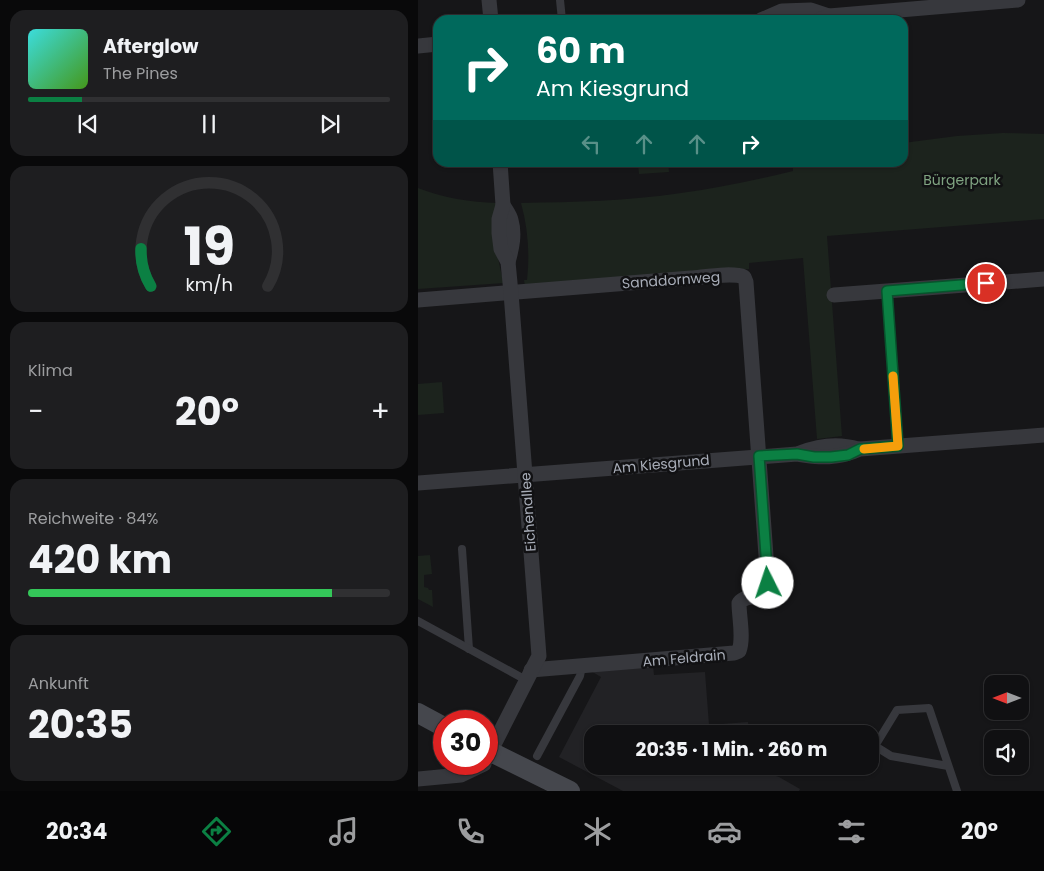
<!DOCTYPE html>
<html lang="de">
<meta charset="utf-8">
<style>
body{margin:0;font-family:Poppins,sans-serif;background:#1e1e20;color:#f1f3f6;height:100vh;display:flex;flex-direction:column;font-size:19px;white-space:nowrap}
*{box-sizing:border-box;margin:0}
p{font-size:16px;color:#9c9d9f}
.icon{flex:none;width:28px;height:28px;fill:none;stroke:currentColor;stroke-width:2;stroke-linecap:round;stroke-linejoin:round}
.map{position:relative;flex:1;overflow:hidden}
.drawer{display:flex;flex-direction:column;gap:10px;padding:10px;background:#09090a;width:418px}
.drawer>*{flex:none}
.guide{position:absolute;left:15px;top:15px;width:475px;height:152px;border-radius:15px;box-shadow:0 1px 4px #0004,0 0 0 1px #303032;background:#00695c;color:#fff;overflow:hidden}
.needle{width:32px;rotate:270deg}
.controls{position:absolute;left:566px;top:675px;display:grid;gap:10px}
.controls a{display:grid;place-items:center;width:45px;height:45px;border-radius:10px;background:#101012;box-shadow:0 1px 4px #0004,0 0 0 1px #303032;font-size:25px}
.speed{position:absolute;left:15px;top:710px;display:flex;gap:10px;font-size:25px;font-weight:700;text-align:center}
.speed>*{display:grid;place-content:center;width:65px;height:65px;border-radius:50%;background:#101012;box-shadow:0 1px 4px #0004,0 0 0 1px #303032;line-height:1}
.speed .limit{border:8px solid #d22;background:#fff;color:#111}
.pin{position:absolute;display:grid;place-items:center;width:42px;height:42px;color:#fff;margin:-21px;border:2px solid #fff;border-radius:50%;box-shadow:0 1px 5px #0007}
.me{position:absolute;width:55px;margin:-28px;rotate:356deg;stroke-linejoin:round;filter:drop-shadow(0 0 4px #0008)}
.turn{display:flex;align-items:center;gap:18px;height:105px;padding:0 20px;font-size:22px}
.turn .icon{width:65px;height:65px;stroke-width:2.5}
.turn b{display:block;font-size:35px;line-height:42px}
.lanes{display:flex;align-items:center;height:48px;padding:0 20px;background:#0003;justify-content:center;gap:25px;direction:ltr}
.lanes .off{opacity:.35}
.big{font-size:38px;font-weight:700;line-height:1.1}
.drawer .card{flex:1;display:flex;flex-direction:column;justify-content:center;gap:8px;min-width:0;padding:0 18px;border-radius:15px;background:#1e1e20}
.drawer .dial{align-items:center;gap:0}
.dial svg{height:130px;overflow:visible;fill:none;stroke:#303032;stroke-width:7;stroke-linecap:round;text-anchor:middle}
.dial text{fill:#f1f3f6;stroke:none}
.song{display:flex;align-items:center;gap:15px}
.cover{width:60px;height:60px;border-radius:8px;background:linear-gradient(135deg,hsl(180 70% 55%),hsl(100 70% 35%))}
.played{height:5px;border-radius:2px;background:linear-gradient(90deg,#0b8043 15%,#303032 15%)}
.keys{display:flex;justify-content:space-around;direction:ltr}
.heat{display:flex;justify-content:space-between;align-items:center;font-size:28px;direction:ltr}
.charge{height:8px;border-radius:4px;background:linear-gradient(90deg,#34c759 84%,#303032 0)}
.trip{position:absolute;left:166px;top:725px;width:295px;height:50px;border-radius:15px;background:#101012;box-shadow:0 1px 4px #0004,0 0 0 1px #303032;font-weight:700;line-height:50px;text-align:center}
.tab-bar{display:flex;height:80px;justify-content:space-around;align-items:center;background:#060607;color:#9c9d9f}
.tab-bar .icon{width:35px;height:35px}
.tab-bar .on{color:#0b8043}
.tab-bar b{font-size:22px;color:#f1f3f6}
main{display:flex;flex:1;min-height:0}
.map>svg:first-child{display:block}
</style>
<main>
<section class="drawer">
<div class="card">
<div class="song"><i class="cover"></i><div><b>Afterglow</b><p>The Pines</p></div></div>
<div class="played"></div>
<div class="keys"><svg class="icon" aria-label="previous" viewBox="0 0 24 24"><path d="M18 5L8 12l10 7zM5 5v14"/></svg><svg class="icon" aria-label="pause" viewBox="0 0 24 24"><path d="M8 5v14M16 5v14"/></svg><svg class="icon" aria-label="next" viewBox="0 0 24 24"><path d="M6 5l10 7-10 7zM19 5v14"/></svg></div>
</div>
<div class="card dial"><svg viewBox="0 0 100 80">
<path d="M14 69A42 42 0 1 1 86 69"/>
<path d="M14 69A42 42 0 0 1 8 46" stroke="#0b8043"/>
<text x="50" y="56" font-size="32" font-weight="700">19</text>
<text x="50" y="72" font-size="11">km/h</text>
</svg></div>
<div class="card"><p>Klima</p>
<div class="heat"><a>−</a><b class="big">20°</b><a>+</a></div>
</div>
<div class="card"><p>Reichweite · 84%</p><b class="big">420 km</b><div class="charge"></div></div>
<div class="card"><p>Ankunft</p><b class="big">20:35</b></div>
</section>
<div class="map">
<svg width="627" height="791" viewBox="0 0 627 791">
<rect width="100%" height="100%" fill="#161618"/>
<!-- built -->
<path fill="#222225" d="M235 666 236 675 287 672 291 725 330 722 331 734H175V766H339L358 776 361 777 382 789 381 791H205L141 757 183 677 173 671Z"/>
<!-- green -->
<g fill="#1c231d">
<path d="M585 133 626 134V219L409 236 424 436 399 439 385 258 331 263V269L107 286 106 280H109C112 255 110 228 103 203 156 202 210 201 263 193 300 188 338 180 375 171V163L485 162V143L539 136Z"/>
<path d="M220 163H250L251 172 221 174Z"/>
<path d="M0 188C26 198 52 202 79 203 76 230 78 257 86 283L0 289Z"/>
<path d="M24 382 26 413 0 415V384Z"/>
<path d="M12 555 14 574 6 575V587L10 588 11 590H14L15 607 0 599V556Z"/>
</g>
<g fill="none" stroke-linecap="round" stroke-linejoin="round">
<!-- service -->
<g stroke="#37383d" stroke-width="8">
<path d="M142 0 144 20"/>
<path d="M469 291 480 446"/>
<path d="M44 549 51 649"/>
<path d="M0 621 108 680"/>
<path d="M119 756 162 676 164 666"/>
<path d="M530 766 473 756 457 746 479 710 511 708 539 791"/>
</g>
<!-- minor -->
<g stroke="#37383d" stroke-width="15">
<path d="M71 0 73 20"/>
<path d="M343 20 364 11 393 10 411 16"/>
<path d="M401 20 411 16 600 0"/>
<path d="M0 46 20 44"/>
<path d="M85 205C88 210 92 215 93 220 97 234 94 248 90 262"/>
<path d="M416 295 627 279"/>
<path d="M0 300 273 278C286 277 315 272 326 277L328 282 350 583V593C341 599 328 594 321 603 321 617 326 638 321 651L316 653 113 670"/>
<path d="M382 453C402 445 420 443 440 449"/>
<path d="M0 483 379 454C402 458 420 459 442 449L627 435"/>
<path d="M69 758 121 656 93 293 90 262 83 249 81 233V219L85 205 82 162"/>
<path d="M0 779 43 775 66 764"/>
</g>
<!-- secondary -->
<g stroke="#45474d" stroke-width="20">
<path d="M0 713 26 727"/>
<path d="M69 750 152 791"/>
</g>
</g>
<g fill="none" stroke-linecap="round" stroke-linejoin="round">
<defs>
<path id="route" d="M350 583 341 456 379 454 396 457H413L430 455 442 449 480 446 469 291 568 283"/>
</defs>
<!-- route casing -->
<use href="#route" stroke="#07532c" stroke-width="12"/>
<!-- route -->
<use href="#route" stroke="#0b8043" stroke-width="9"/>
<!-- slow -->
<path stroke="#f59e0b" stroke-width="9" d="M446 449 480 446 475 376"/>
</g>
<g text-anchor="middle" stroke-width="5" stroke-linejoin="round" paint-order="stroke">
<!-- park labels -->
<g font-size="14" fill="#7fa381" stroke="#111113">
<text x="544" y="185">Bürgerpark</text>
</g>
<!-- street labels -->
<g font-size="14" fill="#a8adb8" stroke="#111113">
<text transform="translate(253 280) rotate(-4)" y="5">Sanddornweg</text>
<text transform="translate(243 464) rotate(-5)" y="5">Am Kiesgrund</text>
<text transform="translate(110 512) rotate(-94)" y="5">Eichenallee</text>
<text transform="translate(266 658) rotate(-5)" y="5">Am Feldrain</text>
</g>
</g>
</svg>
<div class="controls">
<a><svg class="needle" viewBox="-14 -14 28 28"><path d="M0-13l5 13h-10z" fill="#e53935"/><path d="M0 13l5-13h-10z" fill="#9c9d9f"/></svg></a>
<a><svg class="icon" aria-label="sound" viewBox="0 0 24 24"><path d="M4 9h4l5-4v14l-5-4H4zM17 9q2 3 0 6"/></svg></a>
</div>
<div class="speed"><div class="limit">30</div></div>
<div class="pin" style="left:568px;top:283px;background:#d93025"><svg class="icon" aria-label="arrive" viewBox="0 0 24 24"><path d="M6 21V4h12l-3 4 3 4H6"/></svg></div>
<svg class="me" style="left:350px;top:583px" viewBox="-20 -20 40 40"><circle r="19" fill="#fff"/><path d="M0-13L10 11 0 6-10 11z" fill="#0b8043"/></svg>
<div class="trip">20:35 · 1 Min. · 260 m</div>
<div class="guide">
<div class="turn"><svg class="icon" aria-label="right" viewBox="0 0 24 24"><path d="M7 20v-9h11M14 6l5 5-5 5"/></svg><div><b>60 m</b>Am Kiesgrund</div></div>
<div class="lanes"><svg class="icon off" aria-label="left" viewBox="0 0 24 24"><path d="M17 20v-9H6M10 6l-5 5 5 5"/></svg><svg class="icon off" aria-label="ahead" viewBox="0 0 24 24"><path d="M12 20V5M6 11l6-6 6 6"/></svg><svg class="icon off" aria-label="ahead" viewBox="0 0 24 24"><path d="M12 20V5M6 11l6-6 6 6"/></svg><svg class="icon" aria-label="right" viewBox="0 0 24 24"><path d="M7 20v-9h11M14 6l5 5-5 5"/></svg></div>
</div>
</div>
</main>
<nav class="tab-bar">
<b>20:34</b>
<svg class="icon on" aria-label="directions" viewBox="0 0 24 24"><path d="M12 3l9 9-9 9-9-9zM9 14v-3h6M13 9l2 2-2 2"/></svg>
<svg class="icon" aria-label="music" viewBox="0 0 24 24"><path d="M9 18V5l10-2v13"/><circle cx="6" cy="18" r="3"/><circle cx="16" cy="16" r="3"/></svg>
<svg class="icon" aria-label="phone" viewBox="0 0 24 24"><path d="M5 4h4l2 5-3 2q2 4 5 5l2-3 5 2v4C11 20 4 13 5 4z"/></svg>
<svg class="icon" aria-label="climate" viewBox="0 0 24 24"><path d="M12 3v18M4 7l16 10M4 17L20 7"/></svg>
<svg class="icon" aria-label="car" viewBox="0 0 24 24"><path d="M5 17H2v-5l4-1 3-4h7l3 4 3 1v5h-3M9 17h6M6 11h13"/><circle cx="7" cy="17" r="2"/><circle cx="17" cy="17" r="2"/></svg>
<svg class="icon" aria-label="filters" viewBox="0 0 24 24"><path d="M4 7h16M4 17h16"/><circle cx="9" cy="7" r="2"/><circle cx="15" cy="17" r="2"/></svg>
<b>20°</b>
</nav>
